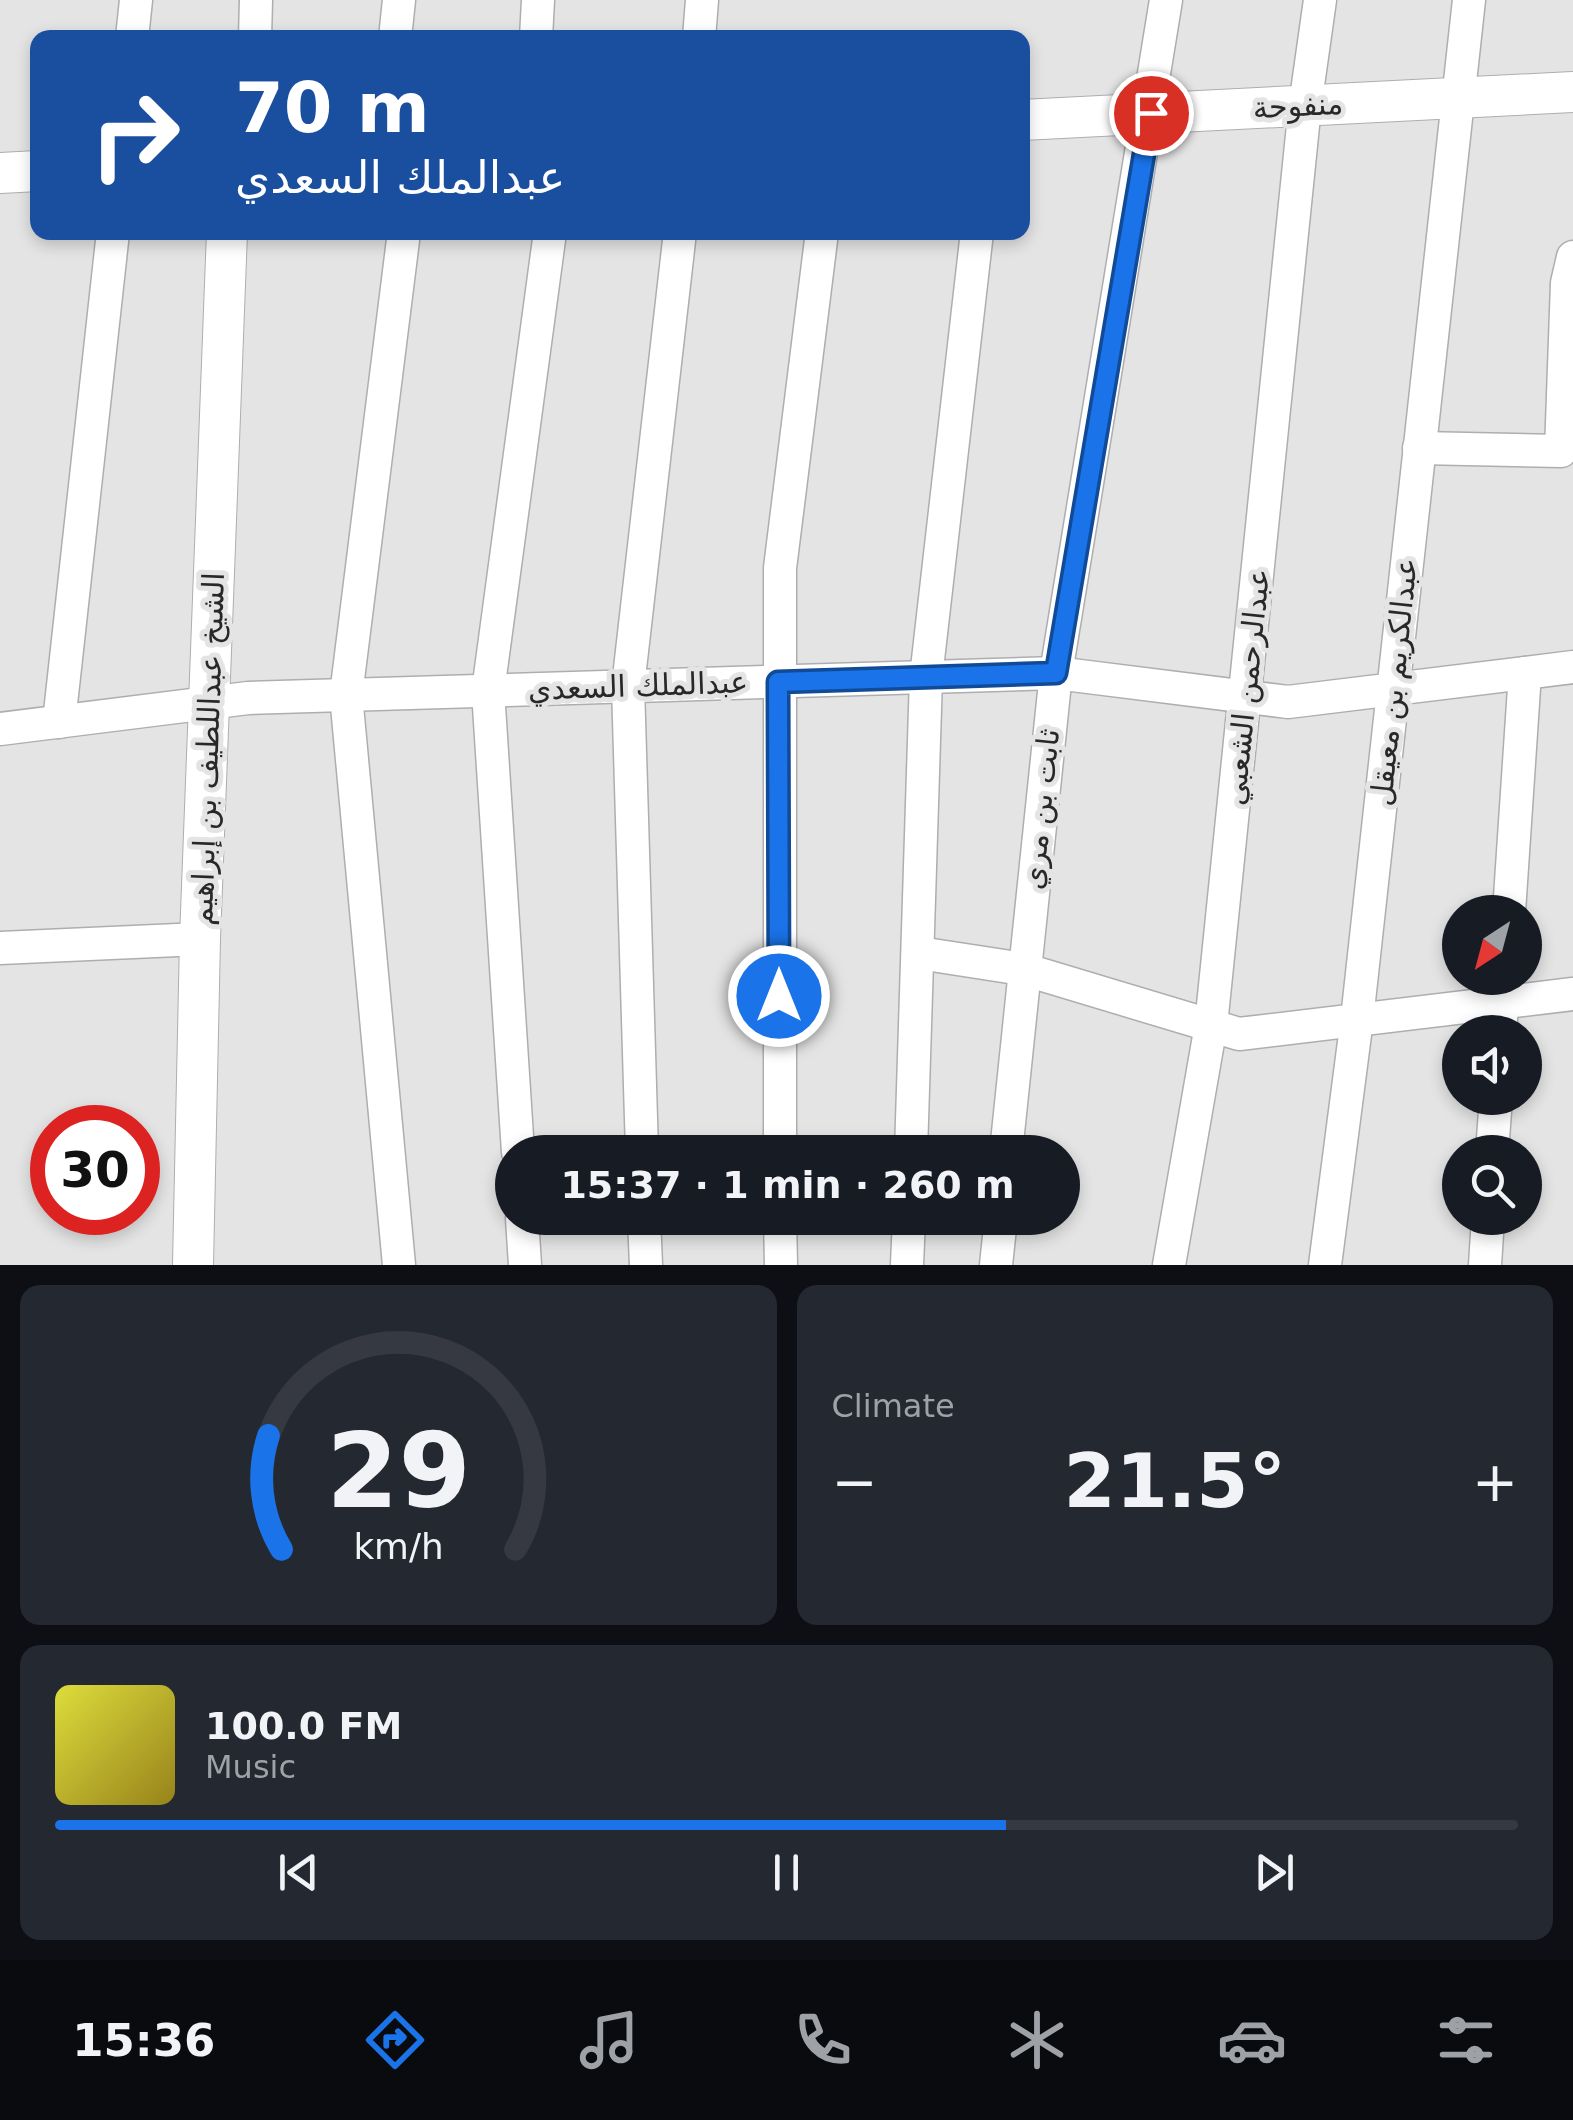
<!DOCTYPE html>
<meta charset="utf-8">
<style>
body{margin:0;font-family:"DejaVu Sans","Noto Naskh Arabic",sans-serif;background:#242831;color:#f1f3f6;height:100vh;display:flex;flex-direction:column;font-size:38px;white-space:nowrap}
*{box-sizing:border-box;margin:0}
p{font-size:32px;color:#9ea1a6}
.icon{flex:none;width:55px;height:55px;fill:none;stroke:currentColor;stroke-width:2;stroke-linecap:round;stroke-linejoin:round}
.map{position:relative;height:1265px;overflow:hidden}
.drawer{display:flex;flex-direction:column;gap:20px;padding:20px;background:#0d0f14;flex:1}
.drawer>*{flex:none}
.banner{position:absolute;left:30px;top:30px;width:1000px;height:210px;border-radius:20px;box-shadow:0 5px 15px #0003;background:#1a4fa0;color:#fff;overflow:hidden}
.needle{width:65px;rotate:216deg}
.tools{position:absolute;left:1442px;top:895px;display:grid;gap:20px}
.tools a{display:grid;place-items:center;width:100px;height:100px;border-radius:50%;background:#171b24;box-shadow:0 5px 15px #0003;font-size:50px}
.speed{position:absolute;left:30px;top:1105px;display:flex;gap:20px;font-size:50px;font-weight:700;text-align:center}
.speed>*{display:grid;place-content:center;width:130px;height:130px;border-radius:50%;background:#171b24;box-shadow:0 5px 15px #0003;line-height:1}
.speed .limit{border:15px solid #d22;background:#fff;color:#111}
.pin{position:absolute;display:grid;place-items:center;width:85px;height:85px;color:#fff;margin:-42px;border:5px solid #fff;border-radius:50%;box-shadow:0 2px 10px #0007}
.me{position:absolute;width:110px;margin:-55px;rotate:0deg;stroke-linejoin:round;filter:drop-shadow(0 0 8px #0008)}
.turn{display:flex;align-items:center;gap:35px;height:210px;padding:0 40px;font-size:45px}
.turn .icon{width:130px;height:130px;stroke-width:2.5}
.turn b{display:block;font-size:70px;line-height:85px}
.big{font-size:75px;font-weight:800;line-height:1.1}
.drawer .card{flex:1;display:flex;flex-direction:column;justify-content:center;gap:15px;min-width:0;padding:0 35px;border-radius:20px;background:#242831}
.drawer .dial{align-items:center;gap:0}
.dial svg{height:260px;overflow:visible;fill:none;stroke:#363941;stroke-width:7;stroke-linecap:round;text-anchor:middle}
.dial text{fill:#f1f3f6;stroke:none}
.song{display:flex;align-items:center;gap:30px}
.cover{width:120px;height:120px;border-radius:15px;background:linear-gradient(135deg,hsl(60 70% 55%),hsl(50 70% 35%))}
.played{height:10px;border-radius:5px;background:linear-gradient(90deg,#1a73e8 65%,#363941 65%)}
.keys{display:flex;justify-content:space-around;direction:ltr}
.heat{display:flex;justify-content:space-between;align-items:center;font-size:55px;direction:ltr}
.drawer .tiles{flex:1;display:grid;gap:20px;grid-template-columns:1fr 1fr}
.card:last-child{grid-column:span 2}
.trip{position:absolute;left:495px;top:1135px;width:585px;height:100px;border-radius:50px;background:#171b24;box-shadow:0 5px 15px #0003;font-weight:800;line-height:100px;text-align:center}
.dock{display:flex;height:160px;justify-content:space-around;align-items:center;background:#090b0e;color:#9ea1a6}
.dock .icon{width:70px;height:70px}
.dock .active{color:#1a73e8}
.dock b{font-size:45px;color:#f1f3f6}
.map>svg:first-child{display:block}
</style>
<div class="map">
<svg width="1573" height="1265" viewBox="0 0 1573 1265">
<rect width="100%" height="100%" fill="#e4e4e5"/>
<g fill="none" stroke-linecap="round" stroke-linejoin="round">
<defs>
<g id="minor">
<path d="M132 38 136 0"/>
<path d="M255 38 256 0"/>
<path d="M395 38 399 0"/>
<path d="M536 38 538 0"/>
<path d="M699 38 702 0"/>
<path d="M1419 448 1561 451 1567 283 1573 257"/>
<path d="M59 722 113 232"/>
<path d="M0 729 248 698 1056 673 1288 702 1573 667"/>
<path d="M1509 912 1525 673"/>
<path d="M0 948 200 939"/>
<path d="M919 953 1023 969 1239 1034 1573 994"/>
<path d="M1500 1032 1504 978"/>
<path d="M518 1152 488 691 550 232"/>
<path d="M642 1152 628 686 680 232"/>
<path d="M780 1152V568L822 232"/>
<path d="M911 1152 926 677 977 232"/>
<path d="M1006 1152 1056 673 1166 0"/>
<path d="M1492 1152 1496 1098"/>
<path d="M522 1218 525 1265"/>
<path d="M644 1218 646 1265"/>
<path d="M780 1218 781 1265"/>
<path d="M399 1265 346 695 404 232"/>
<path d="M907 1265 909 1218"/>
<path d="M996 1265 1001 1218"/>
<path d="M1169 1265 1211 1025 1305 106 1320 0"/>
<path d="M1325 1265 1357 1019 1469 0"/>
<path d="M1485 1265 1488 1218"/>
</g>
<g id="tertiary">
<path d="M1022 120 1573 92"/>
<path d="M0 173 38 171"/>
<path d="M193 1265 200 939 227 232"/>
</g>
</defs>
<!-- minor casing -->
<use href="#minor" stroke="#aeaeb0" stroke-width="35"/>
<!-- tertiary casing -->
<use href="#tertiary" stroke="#aeaeb0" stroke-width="42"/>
<!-- minor -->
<use href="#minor" stroke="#fff" stroke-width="32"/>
<!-- tertiary -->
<use href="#tertiary" stroke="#fff" stroke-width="40"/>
</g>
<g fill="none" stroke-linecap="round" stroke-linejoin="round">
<defs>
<path id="route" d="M779 996 778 682 1056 673 1151 113"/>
</defs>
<!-- route casing -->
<use href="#route" stroke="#114b97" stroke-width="25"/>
<!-- route -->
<use href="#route" stroke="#1a73e8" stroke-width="18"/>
</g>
<g text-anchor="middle" stroke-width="10" stroke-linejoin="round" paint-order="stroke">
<!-- street labels -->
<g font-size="30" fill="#282829" stroke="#e4e4e5">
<text transform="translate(1298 106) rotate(-3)" y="10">منفوحة</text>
<text transform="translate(1394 682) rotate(-84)" y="10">عبدالكريم بن معيقل</text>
<text transform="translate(638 686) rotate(-2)" y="10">عبدالملك السعدي</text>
<text transform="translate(1247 687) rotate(-84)" y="10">عبدالرحمن الشعبي</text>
<text transform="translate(208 749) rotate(-88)" y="10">الشيخ عبداللطيف بن إبراهيم</text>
<text transform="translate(1041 809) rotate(-84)" y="10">ثابت بن مري</text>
</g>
</g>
</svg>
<div class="tools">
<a><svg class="needle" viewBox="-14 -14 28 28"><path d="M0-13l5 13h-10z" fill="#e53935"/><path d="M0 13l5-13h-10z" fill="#9ea1a6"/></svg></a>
<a><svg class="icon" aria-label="sound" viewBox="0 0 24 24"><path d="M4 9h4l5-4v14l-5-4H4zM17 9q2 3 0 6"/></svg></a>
<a><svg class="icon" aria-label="search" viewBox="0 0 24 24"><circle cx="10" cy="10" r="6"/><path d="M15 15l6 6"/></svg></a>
</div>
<div class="speed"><div class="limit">30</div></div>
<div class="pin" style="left:1151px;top:113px;background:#d93025"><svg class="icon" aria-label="arrive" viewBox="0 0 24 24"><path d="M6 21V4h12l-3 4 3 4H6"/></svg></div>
<svg class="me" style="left:779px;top:996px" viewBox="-20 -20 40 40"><circle r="17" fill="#1a73e8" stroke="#fff" stroke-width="3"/><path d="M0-11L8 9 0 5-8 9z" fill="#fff"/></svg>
<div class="trip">15:37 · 1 min · 260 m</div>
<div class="banner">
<div class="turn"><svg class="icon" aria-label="right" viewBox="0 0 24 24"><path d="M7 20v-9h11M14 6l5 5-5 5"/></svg><div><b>70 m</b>عبدالملك السعدي</div></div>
</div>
</div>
<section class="drawer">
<div class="tiles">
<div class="card dial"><svg viewBox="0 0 100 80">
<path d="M14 69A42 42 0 1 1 86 69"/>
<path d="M14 69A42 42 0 0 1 10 34" stroke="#1a73e8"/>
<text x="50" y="56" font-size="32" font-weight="700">29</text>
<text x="50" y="72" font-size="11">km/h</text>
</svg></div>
<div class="card"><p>Climate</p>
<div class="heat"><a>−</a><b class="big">21.5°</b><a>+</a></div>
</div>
<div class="card">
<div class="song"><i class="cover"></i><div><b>100.0 FM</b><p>Music</p></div></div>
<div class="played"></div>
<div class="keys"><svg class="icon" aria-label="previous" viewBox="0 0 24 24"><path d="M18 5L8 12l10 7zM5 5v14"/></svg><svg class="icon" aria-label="pause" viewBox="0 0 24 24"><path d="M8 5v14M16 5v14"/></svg><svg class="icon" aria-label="next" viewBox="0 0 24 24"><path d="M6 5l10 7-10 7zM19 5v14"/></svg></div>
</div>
</div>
</section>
<nav class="dock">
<b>15:36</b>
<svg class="icon active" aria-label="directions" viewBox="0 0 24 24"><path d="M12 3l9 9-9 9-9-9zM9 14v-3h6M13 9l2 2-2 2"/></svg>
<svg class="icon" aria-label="music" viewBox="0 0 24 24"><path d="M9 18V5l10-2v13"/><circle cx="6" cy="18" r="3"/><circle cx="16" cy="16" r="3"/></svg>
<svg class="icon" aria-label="phone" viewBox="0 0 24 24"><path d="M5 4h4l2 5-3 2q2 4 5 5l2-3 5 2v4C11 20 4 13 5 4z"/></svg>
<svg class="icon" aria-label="climate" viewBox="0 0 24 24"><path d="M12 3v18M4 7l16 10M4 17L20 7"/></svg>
<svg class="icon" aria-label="car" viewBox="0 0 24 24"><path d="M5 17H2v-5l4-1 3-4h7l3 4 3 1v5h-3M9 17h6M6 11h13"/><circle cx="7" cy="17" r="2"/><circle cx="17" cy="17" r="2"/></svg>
<svg class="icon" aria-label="filters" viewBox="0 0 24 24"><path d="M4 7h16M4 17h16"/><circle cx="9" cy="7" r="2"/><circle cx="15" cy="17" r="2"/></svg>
</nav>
